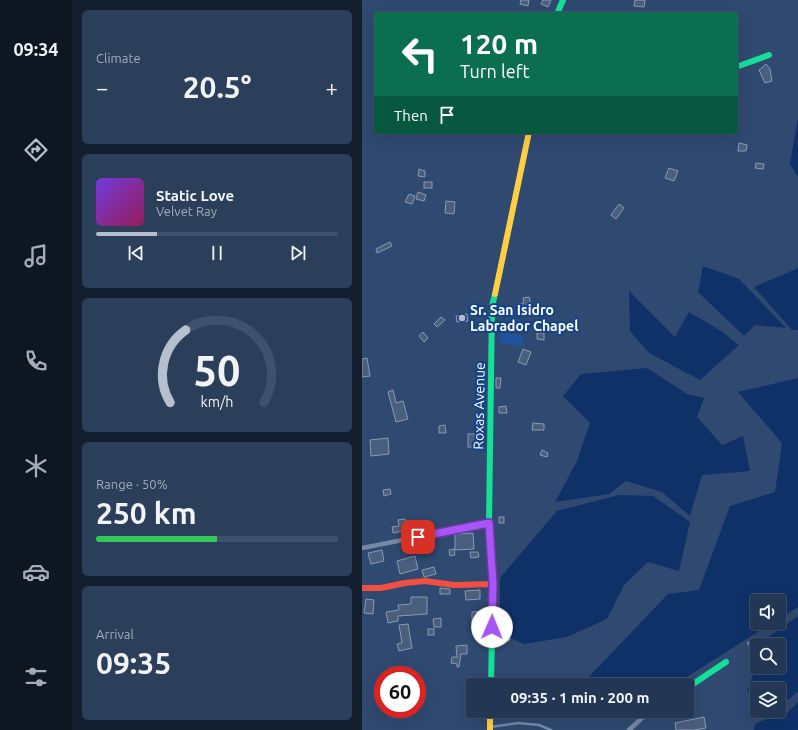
<!DOCTYPE html>
<meta charset="utf-8">
<style>
body{margin:0;font-family:Ubuntu,sans-serif;background:#2b3f5a;color:#f1f3f6;height:100vh;display:flex;flex-direction:column;font-size:15px;white-space:nowrap}
*{box-sizing:border-box;margin:0}
p{font-size:13px;color:#a3acb8}
.icon{flex:none;width:22px;height:22px;fill:none;stroke:currentColor;stroke-width:2;stroke-linecap:round;stroke-linejoin:round}
.map{position:relative;flex:1;overflow:hidden}
.panel{display:flex;flex-direction:column;gap:10px;padding:10px;background:#131e2e;width:290px}
.panel>*{flex:none}
.banner{position:absolute;left:12px;top:12px;width:364px;height:122px;border-radius:4px;box-shadow:0 4px 16px #0002,0 0 0 1px #40516b;background:#0b6e4f;color:#fff;overflow:hidden}
.tools{position:absolute;left:388px;top:594px;display:grid;gap:8px}
.tools a{display:grid;place-items:center;width:36px;height:36px;border-radius:4px;background:#233754;box-shadow:0 4px 16px #0002,0 0 0 1px #40516b;font-size:20px}
.speed{position:absolute;left:12px;top:666px;display:flex;gap:8px;font-size:20px;font-weight:700;text-align:center}
.speed>*{display:grid;place-content:center;width:52px;height:52px;border-radius:50%;background:#233754;box-shadow:0 4px 16px #0002,0 0 0 1px #40516b;line-height:1}
.speed .limit{border:6px solid #d22;background:#fff;color:#111}
.pin{position:absolute;display:grid;place-items:center;width:34px;height:34px;color:#fff;margin:-17px;border-radius:8px;box-shadow:0 2px 6px #0006}
.me{position:absolute;width:44px;margin:-22px;rotate:1deg;stroke-linejoin:round;filter:drop-shadow(0 0 3px #0008)}
.turn{display:flex;align-items:center;gap:14px;height:84px;padding:0 20px;font-size:18px}
.turn .icon{width:52px;height:52px;stroke-width:2.5}
.turn b{display:block;font-size:28px;line-height:34px}
.then{display:flex;align-items:center;height:38px;padding:0 20px;background:#0003;gap:8px;font-size:15px}
.big{font-size:30px;font-weight:600;line-height:1.1}
.panel .card{flex:1;display:flex;flex-direction:column;justify-content:center;gap:6px;min-width:0;padding:0 14px;border-radius:6px;background:#2b3f5a}
.panel .dial{align-items:center;gap:0}
.dial svg{height:104px;overflow:visible;fill:none;stroke:#40516b;stroke-width:7;stroke-linecap:round;text-anchor:middle}
.dial text{fill:#f1f3f6;stroke:none}
.song{display:flex;align-items:center;gap:12px}
.cover{width:48px;height:48px;border-radius:6px;background:linear-gradient(135deg,hsl(260 70% 55%),hsl(330 70% 35%))}
.played{height:4px;border-radius:2px;background:linear-gradient(90deg,#b6bfcd 25%,#40516b 25%)}
.keys{display:flex;justify-content:space-around;direction:ltr}
.heat{display:flex;justify-content:space-between;align-items:center;font-size:22px;direction:ltr}
.charge{height:6px;border-radius:3px;background:linear-gradient(90deg,#34c759 50%,#40516b 0)}
.trip{position:absolute;left:104px;top:678px;width:228px;height:40px;border-radius:4px;background:#233754;box-shadow:0 4px 16px #0002,0 0 0 1px #40516b;font-weight:600;line-height:40px;text-align:center}
main{display:flex;flex:1;min-height:0}
.menu{display:flex;flex-direction:column;width:72px;justify-content:space-around;align-items:center;background:#0e1622;color:#a3acb8}
.menu .icon{width:28px;height:28px}
.menu .active{color:#b6bfcd}
.menu b{font-size:18px;color:#f1f3f6}
.map>svg:first-child{display:block}
</style>
<main>
<nav class="menu">
<b>09:34</b>
<svg class="icon active" aria-label="directions" viewBox="0 0 24 24"><path d="M12 3l9 9-9 9-9-9zM9 14v-3h6M13 9l2 2-2 2"/></svg>
<svg class="icon" aria-label="music" viewBox="0 0 24 24"><path d="M9 18V5l10-2v13"/><circle cx="6" cy="18" r="3"/><circle cx="16" cy="16" r="3"/></svg>
<svg class="icon" aria-label="phone" viewBox="0 0 24 24"><path d="M5 4h4l2 5-3 2q2 4 5 5l2-3 5 2v4C11 20 4 13 5 4z"/></svg>
<svg class="icon" aria-label="climate" viewBox="0 0 24 24"><path d="M12 3v18M4 7l16 10M4 17L20 7"/></svg>
<svg class="icon" aria-label="car" viewBox="0 0 24 24"><path d="M5 17H2v-5l4-1 3-4h7l3 4 3 1v5h-3M9 17h6M6 11h13"/><circle cx="7" cy="17" r="2"/><circle cx="17" cy="17" r="2"/></svg>
<svg class="icon" aria-label="filters" viewBox="0 0 24 24"><path d="M4 7h16M4 17h16"/><circle cx="9" cy="7" r="2"/><circle cx="15" cy="17" r="2"/></svg>
</nav>
<section class="panel">
<div class="card"><p>Climate</p>
<div class="heat"><a>−</a><b class="big">20.5°</b><a>+</a></div>
</div>
<div class="card">
<div class="song"><i class="cover"></i><div><b>Static Love</b><p>Velvet Ray</p></div></div>
<div class="played"></div>
<div class="keys"><svg class="icon" aria-label="previous" viewBox="0 0 24 24"><path d="M18 5L8 12l10 7zM5 5v14"/></svg><svg class="icon" aria-label="pause" viewBox="0 0 24 24"><path d="M8 5v14M16 5v14"/></svg><svg class="icon" aria-label="next" viewBox="0 0 24 24"><path d="M6 5l10 7-10 7zM19 5v14"/></svg></div>
</div>
<div class="card dial"><svg viewBox="0 0 100 80">
<path d="M14 69A42 42 0 1 1 86 69"/>
<path d="M14 69A42 42 0 0 1 26 13" stroke="#b6bfcd"/>
<text x="50" y="56" font-size="32" font-weight="700">50</text>
<text x="50" y="72" font-size="11">km/h</text>
</svg></div>
<div class="card"><p>Range · 50%</p><b class="big">250 km</b><div class="charge"></div></div>
<div class="card"><p>Arrival</p><b class="big">09:35</b></div>
</section>
<div class="map">
<svg width="436" height="730" viewBox="0 0 436 730">
<rect width="100%" height="100%" fill="#2f4970"/>
<!-- green -->
<path fill="#1e539e" d="M139 333 162 336 160 346 137 343Z"/>
<!-- water -->
<g fill="#0f3168">
<path d="M436 118V177L428 164Z"/>
<path d="M341 266 377 279 424 328 393 325 382 336 336 292Z"/>
<path d="M436 268V330H430L392 287Z"/>
<path d="M267 291 313 337 327 312 359 331 377 345 338 380 287 353 268 331Z"/>
<path d="M285 368 325 394 342 398 335 417 360 445 381 436 388 471 340 475 328 516 300 492 264 481 247 494 193 502 215 461 228 423 201 396 219 374Z"/>
<path d="M436 378V607L417 619V601H395V623H410L312 685H219L306 594 337 590 368 506 413 492 420 443 376 392Z"/>
<path d="M257 495 291 496 328 522 317 571 286 562 262 585 245 619 205 637 162 644 138 633V578L195 511Z"/>
<path d="M436 616V691L426 700 417 698V689H395V694L385 692 395 662V667H417V645H400L402 640Z"/>
<path d="M436 702V730H392L393 724 409 717H421Z"/>
</g>
<!-- building -->
<g fill="#4a5e7e" stroke="#8a9ab3">
<path d="M159 0H167L166 6 158 4Z"/>
<path d="M181 0H189L186 7 179 4Z"/>
<path d="M273 0H283L282 7 272 6Z"/>
<path d="M404 64 408 69 410 81 403 83 397 70Z"/>
<path d="M377 143 385 145 384 151H376Z"/>
<path d="M394 163 402 164 401 169 393 168Z"/>
<path d="M307 168 316 171 312 181 303 178Z"/>
<path d="M57 169 63 171V177L56 176Z"/>
<rect x="62" y="182" width="8" height="6"/>
<path d="M56 192 64 195 62 201 54 199Z"/>
<path d="M47 194 53 196 50 204 43 202Z"/>
<path d="M84 201 93 202 92 214 83 213Z"/>
<path d="M257 204 262 208 254 219 249 215Z"/>
<path d="M28 242 30 246 15 253 14 249Z"/>
<path d="M167 297 170 310 165 311 164 308 156 309 155 304 162 303 161 298Z"/>
<path d="M105 314 106 321 95 322 94 316Z"/>
<path d="M79 317 83 320 75 327 72 324Z"/>
<path d="M61 332 66 338 62 342 57 336Z"/>
<path d="M175 333H182V340L175 339Z"/>
<path d="M161 349 169 352 164 365 156 362Z"/>
<path d="M5 358 8 376 0 377V359Z"/>
<path d="M134 378H139L138 388H134Z"/>
<path d="M31 390 34 403 41 401 46 419 34 422 26 392Z"/>
<path d="M144 406 145 413H137V407Z"/>
<path d="M171 423 182 424V430H170Z"/>
<path d="M83 425 84 433H77V426Z"/>
<rect x="106" y="434" width="11" height="13"/>
<path d="M26 438 27 454 9 456 8 440Z"/>
<path d="M180 450 186 453 185 457 178 455Z"/>
<path d="M28 489 29 494 22 496 21 490Z"/>
<rect x="137" y="517" width="5" height="6"/>
<path d="M43 519 45 530 31 533 30 527 37 526 36 520Z"/>
<path d="M111 533 112 549 93 550V534Z"/>
<path d="M92 549 93 555 88 556 87 550Z"/>
<path d="M20 550 22 561 9 564 6 553Z"/>
<path d="M108 552H116L117 557 109 558Z"/>
<path d="M53 556 56 569 38 574 35 561Z"/>
<path d="M72 567 74 574 62 577 60 570Z"/>
<path d="M78 588 88 589V594H78Z"/>
<path d="M118 590V599L104 600 103 591Z"/>
<path d="M49 597H65V614L36 616V621L26 623 24 612 37 610 36 605 49 604Z"/>
<path d="M4 599 12 600 11 614 2 613Z"/>
<path d="M120 611V624H110V612Z"/>
<path d="M79 618V627H72L71 619Z"/>
<path d="M46 624 50 648 37 651 35 644 40 643 37 625Z"/>
<rect x="66" y="629" width="6" height="6"/>
<path d="M147 636 148 640 142 642 141 637Z"/>
<path d="M390 640 393 643 388 647 385 643Z"/>
<path d="M105 645V654H99L97 667H95V664L89 663 90 657H95L94 646Z"/>
<rect x="134" y="711" width="9" height="5"/>
<path d="M158 711H164L163 718H158Z"/>
<path d="M342 717 344 728 332 730H314L313 723Z"/>
</g>
<g fill="none" stroke-linecap="round" stroke-linejoin="round">
<!-- lane -->
<path stroke="#7689a4" stroke-width="2.5" d="M128 727 156 723 177 725 189 730"/>
<!-- street -->
<g stroke="#7689a4" stroke-width="4.5">
<path d="M0 548 127 523"/>
<path d="M267 730 279 719 291 711"/>
</g>
<!-- fast -->
<g stroke="#16e098" stroke-width="6">
<path d="M195 14 201 0"/>
<path d="M374 67 407 55"/>
<path d="M129 685 131 584 127 523 130 306 133 294"/>
<path d="M325 688 364 662"/>
</g>
<!-- slow -->
<g stroke="#ffcf43" stroke-width="6">
<path d="M133 294 167 132"/>
<path d="M128 711V730"/>
</g>
<!-- jam -->
<path stroke="#f24e42" stroke-width="6" d="M0 588H19L43 583 63 581 92 585 131 584"/>
</g>
<g fill="none" stroke-linecap="round" stroke-linejoin="round">
<defs>
<path id="route" d="M56 537 127 523 131 584 130 627"/>
</defs>
<!-- route casing -->
<use href="#route" stroke="#6d37a1" stroke-width="10"/>
<!-- route -->
<use href="#route" stroke="#a855f7" stroke-width="7"/>
</g>
<!-- markers -->
<circle fill="#b6bfcd" stroke="#14438b" stroke-width="1.5" cx="100" cy="318" r="4"/>
<g text-anchor="middle" stroke-width="4" stroke-linejoin="round" paint-order="stroke">
<!-- poi labels -->
<g font-size="14" font-weight="bold" fill="#fff" stroke="#14438b" text-anchor="start">
<text x="108" y="315">Sr. San Isidro<tspan x="108" dy="16">Labrador Chapel</tspan></text>
</g>
<!-- street labels -->
<g font-size="14" fill="#fff" stroke="#14438b">
<text transform="translate(117 406) rotate(-89)" y="5">Roxas Avenue</text>
</g>
</g>
</svg>
<div class="tools">
<a><svg class="icon" aria-label="sound" viewBox="0 0 24 24"><path d="M4 9h4l5-4v14l-5-4H4zM17 9q2 3 0 6"/></svg></a>
<a><svg class="icon" aria-label="search" viewBox="0 0 24 24"><circle cx="10" cy="10" r="6"/><path d="M15 15l6 6"/></svg></a>
<a><svg class="icon" aria-label="layers" viewBox="0 0 24 24"><path d="M12 4l9 5-9 5-9-5zM3 14l9 5 9-5"/></svg></a>
</div>
<div class="speed"><div class="limit">60</div></div>
<div class="pin" style="left:56px;top:537px;background:#d93025"><svg class="icon" aria-label="arrive" viewBox="0 0 24 24"><path d="M6 21V4h12l-3 4 3 4H6"/></svg></div>
<svg class="me" style="left:130px;top:627px" viewBox="-20 -20 40 40"><circle r="19" fill="#fff"/><path d="M0-13L10 11 0 6-10 11z" fill="#a855f7"/></svg>
<div class="trip">09:35 · 1 min · 200 m</div>
<div class="banner">
<div class="turn"><svg class="icon" aria-label="left" viewBox="0 0 24 24"><path d="M17 20v-9H6M10 6l-5 5 5 5"/></svg><div><b>120 m</b>Turn left</div></div>
<div class="then">Then<svg class="icon" aria-label="arrive" viewBox="0 0 24 24"><path d="M6 21V4h12l-3 4 3 4H6"/></svg></div>
</div>
</div>
</main>
